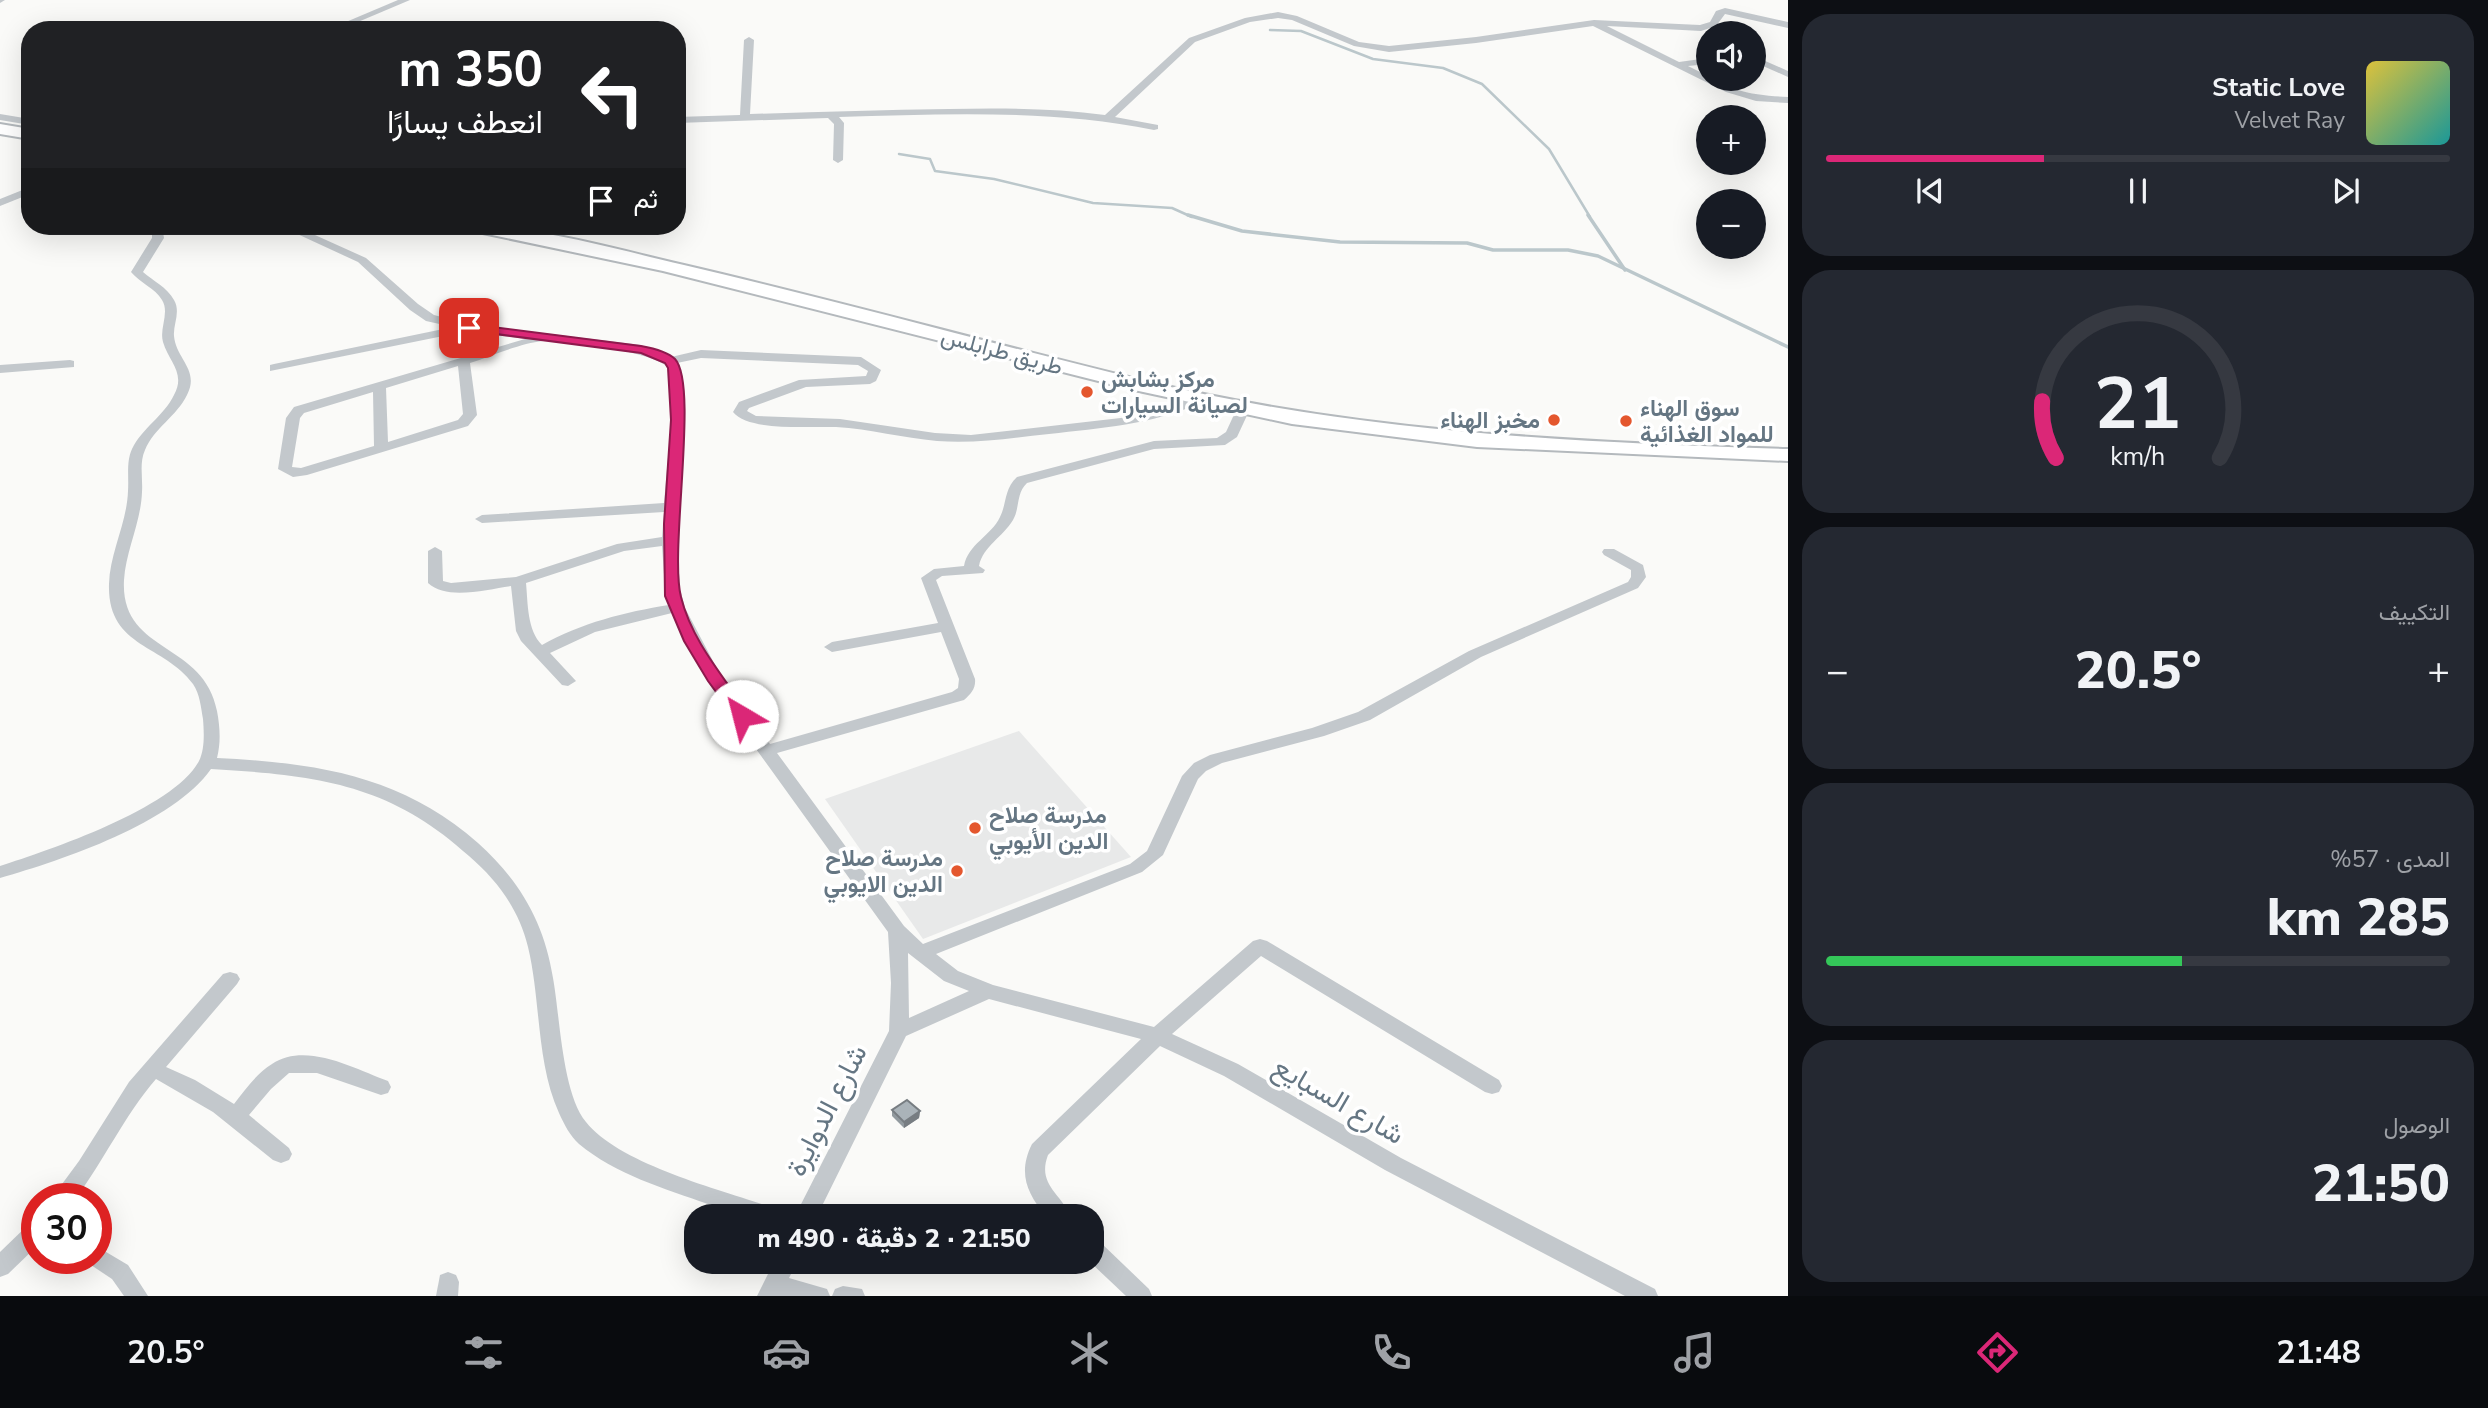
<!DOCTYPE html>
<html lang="ar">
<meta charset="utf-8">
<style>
body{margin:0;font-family:"Nunito Sans",Vazirmatn,sans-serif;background:#242831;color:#f1f3f6;direction:rtl;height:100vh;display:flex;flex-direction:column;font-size:26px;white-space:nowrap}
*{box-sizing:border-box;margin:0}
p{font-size:23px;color:#9ea1a6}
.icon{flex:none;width:38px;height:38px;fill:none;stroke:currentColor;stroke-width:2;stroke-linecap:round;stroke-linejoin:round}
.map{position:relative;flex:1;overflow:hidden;direction:ltr}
.sheet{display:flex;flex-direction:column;gap:14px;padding:14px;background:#0d0f14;width:700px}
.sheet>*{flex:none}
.banner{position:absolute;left:21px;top:21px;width:665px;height:214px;border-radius:28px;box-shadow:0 7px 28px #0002;direction:rtl;background:#202124;color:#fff;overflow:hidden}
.controls{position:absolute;left:1696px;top:21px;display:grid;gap:14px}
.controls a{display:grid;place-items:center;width:70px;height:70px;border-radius:50%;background:#171b24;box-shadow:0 7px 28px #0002;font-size:35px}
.speed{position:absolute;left:21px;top:1183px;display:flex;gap:14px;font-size:35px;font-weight:700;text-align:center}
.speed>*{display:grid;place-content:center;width:91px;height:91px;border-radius:50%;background:#171b24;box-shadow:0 7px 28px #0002;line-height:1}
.speed .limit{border:10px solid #d22;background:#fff;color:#111}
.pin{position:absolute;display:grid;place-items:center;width:60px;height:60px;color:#fff;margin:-30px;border-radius:14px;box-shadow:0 4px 10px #0006}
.me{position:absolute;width:77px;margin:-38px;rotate:323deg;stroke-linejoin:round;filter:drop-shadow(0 0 5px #0008)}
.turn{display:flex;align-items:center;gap:24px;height:147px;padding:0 28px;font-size:32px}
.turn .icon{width:91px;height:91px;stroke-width:2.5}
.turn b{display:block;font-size:49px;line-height:60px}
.then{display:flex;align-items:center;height:66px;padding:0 28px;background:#0003;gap:14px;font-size:26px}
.big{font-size:52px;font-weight:800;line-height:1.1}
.sheet .card{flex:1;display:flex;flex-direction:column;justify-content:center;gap:10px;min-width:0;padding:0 24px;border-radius:28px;background:#242831}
.sheet .dial{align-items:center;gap:0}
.dial svg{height:182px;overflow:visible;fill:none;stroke:#363941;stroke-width:7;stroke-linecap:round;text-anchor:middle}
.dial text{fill:#f1f3f6;stroke:none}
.song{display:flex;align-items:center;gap:21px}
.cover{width:84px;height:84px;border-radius:10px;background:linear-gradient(135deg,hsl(50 70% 55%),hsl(180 70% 35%))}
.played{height:7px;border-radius:4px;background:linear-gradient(90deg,#db2777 35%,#363941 35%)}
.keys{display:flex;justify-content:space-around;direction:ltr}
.heat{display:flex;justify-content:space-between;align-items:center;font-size:38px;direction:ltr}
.charge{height:10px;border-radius:5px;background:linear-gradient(90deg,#34c759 57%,#363941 0)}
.trip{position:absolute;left:684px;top:1204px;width:420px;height:70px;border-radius:28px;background:#171b24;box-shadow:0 7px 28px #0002;font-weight:800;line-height:70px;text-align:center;direction:rtl}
.dock{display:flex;height:112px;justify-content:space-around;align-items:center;background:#090b0e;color:#9ea1a6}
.dock .icon{width:49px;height:49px}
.dock .active{color:#db2777}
.dock b{font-size:32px;color:#f1f3f6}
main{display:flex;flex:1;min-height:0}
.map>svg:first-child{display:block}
</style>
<main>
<section class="sheet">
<div class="card">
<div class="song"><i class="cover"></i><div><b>Static Love</b><p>Velvet Ray</p></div></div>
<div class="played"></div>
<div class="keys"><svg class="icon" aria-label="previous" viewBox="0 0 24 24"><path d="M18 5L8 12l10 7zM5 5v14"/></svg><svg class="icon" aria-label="pause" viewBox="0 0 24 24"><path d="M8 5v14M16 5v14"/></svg><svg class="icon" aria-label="next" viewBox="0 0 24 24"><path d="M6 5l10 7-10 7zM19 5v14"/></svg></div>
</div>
<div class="card dial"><svg viewBox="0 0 100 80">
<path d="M14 69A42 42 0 1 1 86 69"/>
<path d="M14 69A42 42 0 0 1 8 44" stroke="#db2777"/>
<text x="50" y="56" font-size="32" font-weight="700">21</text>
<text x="50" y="72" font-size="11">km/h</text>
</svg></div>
<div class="card"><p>التكييف</p>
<div class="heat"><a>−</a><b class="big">20.5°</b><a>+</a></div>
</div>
<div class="card"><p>المدى · 57%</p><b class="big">285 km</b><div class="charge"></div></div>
<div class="card"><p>الوصول</p><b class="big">21:50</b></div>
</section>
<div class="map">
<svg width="1788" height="1296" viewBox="0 0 1788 1296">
<rect width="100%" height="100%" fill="#fafaf8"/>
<!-- built -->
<path fill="#e8e9e9" d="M1019 731 1131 857 923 939 825 799Z"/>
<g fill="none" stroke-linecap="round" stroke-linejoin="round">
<!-- stream-far1 -->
<g stroke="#bbc7cb" stroke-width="2.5">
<path d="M1270 30 1301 31 1373 59 1443 68 1482 84 1549 149 1590 217"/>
<path d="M899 154 930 159 935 171 994 179 1093 203 1172 208 1192 217"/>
</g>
<!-- stream -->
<g stroke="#bbc7cb" stroke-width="3.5">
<path d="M1188 215 1242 231 1340 242 1467 243 1493 250H1568L1598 256 1788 347"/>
<path d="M1588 215 1625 270"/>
</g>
<defs>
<g id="highway">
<path d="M0 124 30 129V139L0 134Z"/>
<path d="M464 226C531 224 618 250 684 265 835 300 985 342 1137 379 1354 432 1565 442 1788 449V461L1477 447 1292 424 1134 390 663 271 473 231Z"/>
</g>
</defs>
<!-- highway casing -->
<use href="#highway" stroke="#b4b9bd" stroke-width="4"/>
<!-- minor -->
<g fill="#c3c8cc" fill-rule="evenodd">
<path d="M0 0H5L0 3Z"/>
<path d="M398 0H410L339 30H327Z"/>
<path d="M1725 8 1788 22V28L1725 14 1716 26 1701 31 1607 26 1679 62 1708 58V64L1688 66 1708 76V79C1718 79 1726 86 1735 89 1753 95 1770 96 1788 97V103L1756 101 1726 92 1593 26 1476 43 1389 52 1354 46 1292 20 1278 18 1250 22 1195 42 1115 117 1158 125V129L1154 130C1050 109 944 114 839 117L844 123 843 160 838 163 833 160 834 124 828 118 677 123V117L740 115 744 40 749 37 754 40 750 114C817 112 882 110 949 109 1001 108 1054 108 1105 115L1189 38 1245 18 1278 12 1297 16 1359 42 1389 46 1476 37 1594 20 1700 25 1710 22 1716 11Z"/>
<path d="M1754 56 1788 71V77L1754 62Z"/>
<path d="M0 114 30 119V125L0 120Z"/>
<path d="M30 187V194L0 206V199Z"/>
<path d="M152 226H162L164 238 143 272C153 281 167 287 174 300 181 312 173 324 174 336 176 359 200 370 187 395 177 416 154 428 145 450 139 463 143 478 142 492 141 522 126 550 124 580 120 654 204 641 217 711 220 727 221 742 217 758 316 763 401 775 478 843 520 881 544 922 553 978 560 1016 562 1093 586 1122 620 1165 725 1191 777 1209L780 1216C768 1216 754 1218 743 1216 731 1214 719 1208 708 1204 665 1189 615 1174 579 1144 570 1136 564 1124 559 1113 536 1062 541 1001 528 947 519 910 498 881 469 856 389 783 315 775 211 769 173 823 63 860 0 878V866C50 850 174 808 199 761 205 749 204 732 203 719 201 708 200 694 193 684 164 644 107 648 109 584 110 552 127 523 128 491 129 477 126 462 132 449 142 428 164 416 174 395 186 373 169 362 163 342 159 328 170 313 162 300 155 288 140 283 131 272L152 238Z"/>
<path d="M280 226H295L366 258 418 304 434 315 469 324 641 345 671 357 701 350 861 357 881 370 876 381 870 384 806 387 749 408 747 411 756 416 840 419 935 433 971 435 1138 416C1151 413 1191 396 1200 397V403C1151 425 1101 428 1049 434 1011 438 975 444 937 441 903 438 870 429 836 427 811 426 749 432 733 412L739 402 799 380 866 376 868 371 858 365 701 358 677 363 680 368 685 423 677 542 680 589 685 608 723 680 770 744 952 692 958 688 959 679 941 632 832 652 824 647 832 642 938 623 921 578 934 569 964 566C968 544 991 536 1000 517 1007 503 1004 489 1017 477L1154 441 1217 438 1226 432 1238 406H1248L1250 409 1237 437 1225 445 1154 449 1027 483C1016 493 1020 508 1013 520 1003 537 983 546 979 566L985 570 983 573 942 576 936 580 975 679C976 688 971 694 964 700L777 753 904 926 923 944 1130 864 1147 851 1182 776 1194 763 1210 755 1312 728 1358 712 1469 651 1628 582 1631 577V570L1604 555 1602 552 1604 549H1614L1643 565 1646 577 1638 588 1481 657 1370 720 1324 736 1222 763 1206 771 1198 779 1163 855 1142 872 936 954 958 971 993 985 1154 1027 1253 941 1260 939 1267 941 1499 1080 1502 1086 1499 1092 1492 1094 1485 1092 1261 956 1172 1034 1238 1064 1401 1158 1655 1289 1658 1296H1625L1385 1170 1224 1076 1160 1046 1048 1155C1037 1184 1060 1193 1071 1216H1046C1026 1193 1018 1172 1032 1144L1141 1039 989 999 906 1036 817 1216H795L889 1031 891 983 888 932 710 685 672 613 595 632 550 653 576 681 568 686 562 685 521 641 516 631 511 586C488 589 447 601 428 583V551L435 547 442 551 443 581 451 583 516 577 617 544 662 537 664 512 482 523 475 519 482 515 664 503 671 423 668 368C659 353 562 339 543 341 521 343 492 356 470 363L477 415 468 426 307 475 293 477 278 469 286 418 294 407 525 339 468 331 270 371V365L274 364 453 327 426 321 410 310 358 262ZM458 366 463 414 458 420 388 442 386 388ZM373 392 374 446 301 468 292 467 300 418 304 413ZM662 546 665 589 669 605C625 612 581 623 542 645 527 630 528 604 526 583L624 551ZM908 953 944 981 969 991 909 1018Z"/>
<path d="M70 360 74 361V367L0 373V365Z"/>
<path d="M230 972 237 974 240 979 237 984 166 1067 195 1080 234 1104C245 1090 256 1074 272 1064 306 1041 355 1069 388 1081L391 1087 388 1093 381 1095 317 1073H289L271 1089 249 1115 289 1148 292 1154 289 1160 281 1163 273 1160 213 1112 156 1079C124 1116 104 1161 75 1199H51L79 1161 129 1082 223 974Z"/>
<path d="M37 1222V1246L8 1274 0 1277V1252L29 1224Z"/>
<path d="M1092 1239 1100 1242 1149 1289 1152 1296H1126L1090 1262Z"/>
<path d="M96 1246 128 1265 148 1296H124L112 1279 88 1263 86 1258H96Z"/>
<path d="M774 1262H797L789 1278 827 1289 830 1296H757Z"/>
<path d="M448 1272 456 1275 459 1282 458 1296H436L440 1275Z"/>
<path d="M843 1286 862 1289 865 1296H832L835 1289Z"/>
</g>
<!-- highway -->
<use href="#highway" fill="#fff" fill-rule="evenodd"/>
</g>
<!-- wall -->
<path fill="#929a9f" d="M892 1110 920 1111 919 1118 904 1128 892 1116Z"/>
<!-- shaded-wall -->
<path fill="#777d82" d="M920 1111 919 1118 904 1128V1122Z"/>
<!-- building -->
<path fill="#aab3b9" stroke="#777d82" stroke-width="2" d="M907 1100 920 1111 904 1122 892 1110Z"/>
<!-- route -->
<path fill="#db2777" stroke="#8e194d" stroke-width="2" d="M469 324 641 346C652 348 667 351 675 359 699 385 669 551 681 597 692 642 725 678 750 716L748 719H736L708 681 684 641 665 596 664 524 671 420 668 368 665 363 641 353 465 330V325Z"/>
<!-- markers -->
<g fill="#e4572e" stroke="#fff" stroke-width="2.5">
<circle cx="1087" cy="392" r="7"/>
<circle cx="1554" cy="420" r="7"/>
<circle cx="1626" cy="421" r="7"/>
<circle cx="975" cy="828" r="7"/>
<circle cx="957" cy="871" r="7"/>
</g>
<g text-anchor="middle" stroke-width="7" stroke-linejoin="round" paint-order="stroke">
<!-- street labels -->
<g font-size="23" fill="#657683" stroke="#fff">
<text transform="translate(1002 351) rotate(15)" y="8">طريق طرابلس</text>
</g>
<!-- poi labels -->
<g font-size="23" font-weight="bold" fill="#657683" stroke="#fff" text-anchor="start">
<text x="1101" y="387">مركز بشابش<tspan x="1101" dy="26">لصيانة السيارات</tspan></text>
<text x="1640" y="416">سوق الهناء<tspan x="1640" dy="26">للمواد الغذائية</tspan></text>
<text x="1540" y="428" text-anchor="end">مخبز الهناء</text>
<text x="989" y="823">مدرسة صلاح<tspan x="989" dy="26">الدين الأيوبي</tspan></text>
<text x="943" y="866" text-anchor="end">مدرسة صلاح<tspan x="943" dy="26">الدين الايوبي</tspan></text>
</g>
<!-- near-street labels -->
<g font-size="28" fill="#657683" stroke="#fff">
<text transform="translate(1339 1100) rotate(30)" y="10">شارع السبايع</text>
<text transform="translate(826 1110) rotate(-63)" y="10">شارع الدوايرة</text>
</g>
</g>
</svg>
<div class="controls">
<a><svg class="icon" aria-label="sound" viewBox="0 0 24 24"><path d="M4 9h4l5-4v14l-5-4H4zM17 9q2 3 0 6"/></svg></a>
<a>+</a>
<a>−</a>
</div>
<div class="speed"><div class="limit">30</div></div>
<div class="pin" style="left:469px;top:328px;background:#d93025"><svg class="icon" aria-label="arrive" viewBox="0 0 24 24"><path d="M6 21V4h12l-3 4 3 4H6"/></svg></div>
<svg class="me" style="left:742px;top:716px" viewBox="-20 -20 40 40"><circle r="19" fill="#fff"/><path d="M0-13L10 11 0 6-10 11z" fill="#db2777"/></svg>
<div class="trip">21:50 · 2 دقيقة · 490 m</div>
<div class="banner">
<div class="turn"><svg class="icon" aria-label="left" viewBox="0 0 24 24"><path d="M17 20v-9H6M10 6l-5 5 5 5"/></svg><div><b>350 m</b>انعطف يسارًا</div></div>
<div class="then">ثم<svg class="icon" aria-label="arrive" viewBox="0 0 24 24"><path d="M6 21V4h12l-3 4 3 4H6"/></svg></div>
</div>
</div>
</main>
<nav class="dock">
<b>21:48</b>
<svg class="icon active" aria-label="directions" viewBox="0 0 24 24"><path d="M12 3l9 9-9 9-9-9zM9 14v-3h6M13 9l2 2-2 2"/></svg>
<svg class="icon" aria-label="music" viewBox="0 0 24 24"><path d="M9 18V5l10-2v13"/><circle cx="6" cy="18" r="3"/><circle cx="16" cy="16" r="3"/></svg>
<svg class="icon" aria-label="phone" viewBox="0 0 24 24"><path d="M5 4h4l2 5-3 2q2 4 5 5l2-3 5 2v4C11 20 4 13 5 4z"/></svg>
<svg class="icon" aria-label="climate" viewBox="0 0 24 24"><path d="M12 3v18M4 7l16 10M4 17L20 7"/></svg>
<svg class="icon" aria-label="car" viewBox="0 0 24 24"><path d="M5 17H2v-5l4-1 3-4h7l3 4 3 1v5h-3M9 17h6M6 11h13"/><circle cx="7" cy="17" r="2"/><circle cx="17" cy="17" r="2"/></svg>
<svg class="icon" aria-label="filters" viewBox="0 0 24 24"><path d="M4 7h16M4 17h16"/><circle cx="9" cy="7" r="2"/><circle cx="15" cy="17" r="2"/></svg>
<b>20.5°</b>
</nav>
